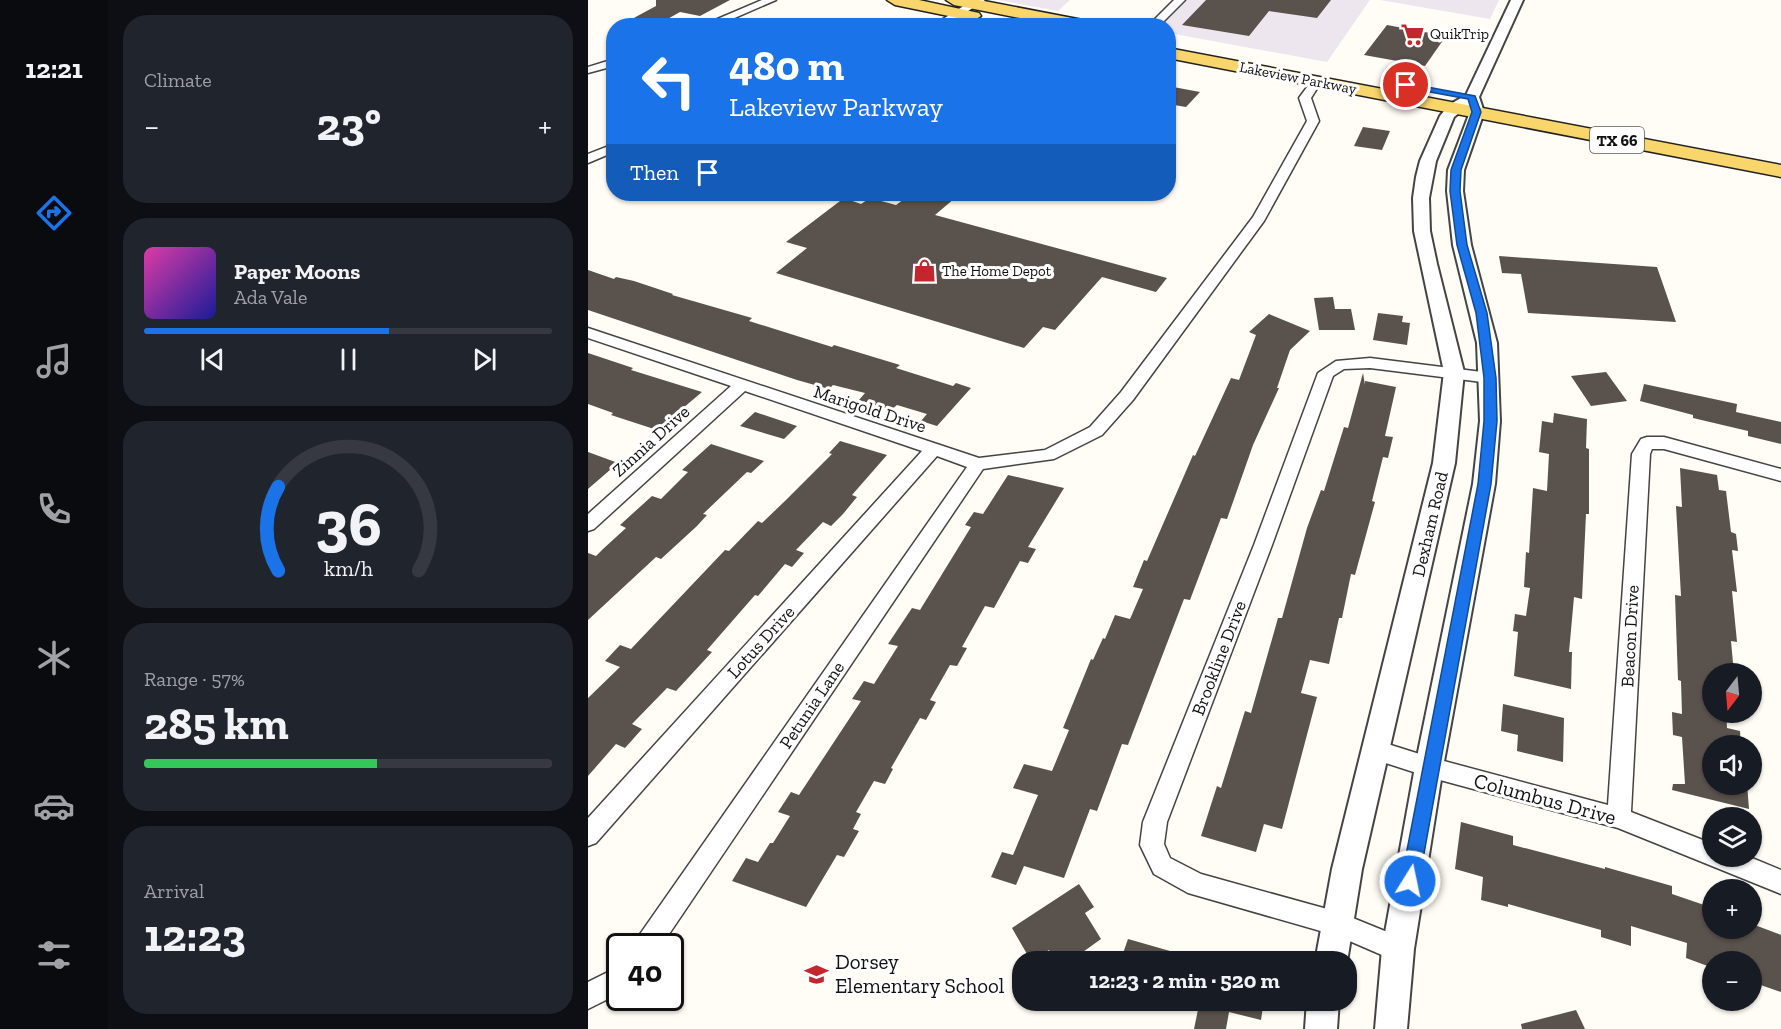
<!DOCTYPE html>
<meta charset="utf-8">
<style>
body{margin:0;font-family:"Zilla Slab",serif;background:#20242c;color:#f1f3f6;height:100vh;display:flex;flex-direction:column;font-size:22px;white-space:nowrap}
*{box-sizing:border-box;margin:0}
p{font-size:20px;color:#9ea1a6}
.icon{flex:none;width:33px;height:33px;fill:none;stroke:currentColor;stroke-width:2;stroke-linecap:round;stroke-linejoin:round}
.map{position:relative;flex:1;overflow:hidden}
.side{display:flex;flex-direction:column;gap:15px;padding:15px;background:#0d0f14;width:480px}
.side>*{flex:none}
.banner{position:absolute;left:18px;top:18px;width:570px;height:183px;border-radius:24px;box-shadow:0 2px 4px #0004;background:#1a73e8;color:#fff;overflow:hidden}
.needle{width:39px;rotate:196deg}
.controls{position:absolute;left:1114px;top:663px;display:grid;gap:12px}
.controls a{display:grid;place-items:center;width:60px;height:60px;border-radius:50%;background:#171b24;box-shadow:0 2px 4px #0004;font-size:30px}
.speed{position:absolute;left:18px;top:933px;display:flex;gap:12px;font-size:30px;font-weight:700;text-align:center}
.speed>*{display:grid;place-content:center;width:78px;height:78px;border-radius:50%;background:#171b24;box-shadow:0 2px 4px #0004;line-height:1}
.speed .limit{border:3px solid #111;border-radius:9px;background:#fff;color:#111}
.pin{position:absolute;display:grid;place-items:center;width:51px;height:51px;color:#fff;margin:-26px;border:3px solid #fff;border-radius:50%;box-shadow:0 2px 6px #0007}
.me{position:absolute;width:66px;margin:-33px;rotate:10deg;stroke-linejoin:round;filter:drop-shadow(0 0 4px #0008)}
.turn{display:flex;align-items:center;gap:21px;height:126px;padding:0 24px;font-size:27px}
.turn .icon{width:78px;height:78px;stroke-width:2.5}
.turn b{display:block;font-size:42px;line-height:51px}
.then{display:flex;align-items:center;height:57px;padding:0 24px;background:#0003;gap:12px;font-size:22px}
.big{font-size:45px;font-weight:700;line-height:1.1}
.side .widget{flex:1;display:flex;flex-direction:column;justify-content:center;gap:9px;min-width:0;padding:0 21px;border-radius:24px;background:#20242c}
.side .dial{align-items:center;gap:0}
.dial svg{height:156px;overflow:visible;fill:none;stroke:#363941;stroke-width:7;stroke-linecap:round;text-anchor:middle}
.dial text{fill:#f1f3f6;stroke:none}
.song{display:flex;align-items:center;gap:18px}
.cover{width:72px;height:72px;border-radius:9px;background:linear-gradient(135deg,hsl(320 70% 55%),hsl(240 70% 35%))}
.played{height:6px;border-radius:3px;background:linear-gradient(90deg,#1a73e8 60%,#363941 60%)}
.keys{display:flex;justify-content:space-around;direction:ltr}
.heat{display:flex;justify-content:space-between;align-items:center;font-size:33px;direction:ltr}
.charge{height:9px;border-radius:4px;background:linear-gradient(90deg,#34c759 57%,#363941 0)}
.trip{position:absolute;left:424px;top:951px;width:345px;height:60px;border-radius:24px;background:#171b24;box-shadow:0 2px 4px #0004;font-weight:700;line-height:60px;text-align:center}
main{display:flex;flex:1;min-height:0}
.menu{display:flex;flex-direction:column;width:108px;justify-content:space-around;align-items:center;background:#090b0e;color:#9ea1a6}
.menu .icon{width:42px;height:42px}
.menu .current{color:#1a73e8}
.menu b{font-size:27px;color:#f1f3f6}
.map>svg:first-child{display:block}
</style>
<main>
<nav class="menu">
<b>12:21</b>
<svg class="icon current" aria-label="directions" viewBox="0 0 24 24"><path d="M12 3l9 9-9 9-9-9zM9 14v-3h6M13 9l2 2-2 2"/></svg>
<svg class="icon" aria-label="music" viewBox="0 0 24 24"><path d="M9 18V5l10-2v13"/><circle cx="6" cy="18" r="3"/><circle cx="16" cy="16" r="3"/></svg>
<svg class="icon" aria-label="phone" viewBox="0 0 24 24"><path d="M5 4h4l2 5-3 2q2 4 5 5l2-3 5 2v4C11 20 4 13 5 4z"/></svg>
<svg class="icon" aria-label="climate" viewBox="0 0 24 24"><path d="M12 3v18M4 7l16 10M4 17L20 7"/></svg>
<svg class="icon" aria-label="car" viewBox="0 0 24 24"><path d="M5 17H2v-5l4-1 3-4h7l3 4 3 1v5h-3M9 17h6M6 11h13"/><circle cx="7" cy="17" r="2"/><circle cx="17" cy="17" r="2"/></svg>
<svg class="icon" aria-label="filters" viewBox="0 0 24 24"><path d="M4 7h16M4 17h16"/><circle cx="9" cy="7" r="2"/><circle cx="15" cy="17" r="2"/></svg>
</nav>
<section class="side">
<div class="widget"><p>Climate</p>
<div class="heat"><a>−</a><b class="big">23°</b><a>+</a></div>
</div>
<div class="widget">
<div class="song"><i class="cover"></i><div><b>Paper Moons</b><p>Ada Vale</p></div></div>
<div class="played"></div>
<div class="keys"><svg class="icon" aria-label="previous" viewBox="0 0 24 24"><path d="M18 5L8 12l10 7zM5 5v14"/></svg><svg class="icon" aria-label="pause" viewBox="0 0 24 24"><path d="M8 5v14M16 5v14"/></svg><svg class="icon" aria-label="next" viewBox="0 0 24 24"><path d="M6 5l10 7-10 7zM19 5v14"/></svg></div>
</div>
<div class="widget dial"><svg viewBox="0 0 100 80">
<path d="M14 69A42 42 0 1 1 86 69"/>
<path d="M14 69A42 42 0 0 1 14 26" stroke="#1a73e8"/>
<text x="50" y="56" font-size="32" font-weight="700">36</text>
<text x="50" y="72" font-size="11">km/h</text>
</svg></div>
<div class="widget"><p>Range · 57%</p><b class="big">285 km</b><div class="charge"></div></div>
<div class="widget"><p>Arrival</p><b class="big">12:23</b></div>
</section>
<div class="map">
<svg width="1193" height="1029" viewBox="0 0 1193 1029">
<rect width="100%" height="100%" fill="#fffdf5"/>
<!-- industrial -->
<g fill="#eee6ef">
<path d="M410 0H482L470 11Z"/>
<path d="M584 0H782L739 62 581 33 580 26H557Z"/>
<path d="M792 0H911L902 19Z"/>
</g>
<!-- building -->
<g fill="#5a524d">
<path d="M68 0H142L112 16 92 12 67 26H31L68 6Z"/>
<path d="M618 0H743L729 18 681 11 661 36 594 25Z"/>
<path d="M799 25 858 36 837 66 776 55Z"/>
<path d="M580 86 612 92 598 107 580 104Z"/>
<path d="M775 127 802 131 794 150 766 146Z"/>
<path d="M323 194H348L367 198 347 215 579 278 568 292 514 277 467 330 455 327 436 348 188 273 219 248 198 242 256 198 273 204 282 198 308 205Z"/>
<path d="M911 256 1069 267 1088 322 940 313 933 274 914 273Z"/>
<path d="M0 270 26 279 28 277 46 281 85 294 84 295 164 318 161 321 244 347 246 345 312 365 308 368 365 386 368 383 383 388 349 426 333 421 339 414 309 405 303 410 271 400 277 393 245 385 241 389 209 380 0 310Z"/>
<path d="M745 297 747 309H763L767 330H731L726 298Z"/>
<path d="M790 313 815 316 814 322 822 323 819 345 785 340Z"/>
<path d="M681 314 722 331 702 350 689 388H691L665 445 639 519 633 518 602 600 596 599 540 745 534 744 509 811 502 809 476 878 436 866 428 885 403 877 414 852 425 855 450 795 425 788 436 764 464 771 481 730 475 728 503 659 505 660 515 638 517 639 527 615 542 619 555 589 545 587 556 560 559 561 605 455 607 456 643 378 651 380 668 335 661 332Z"/>
<path d="M0 353 45 368 43 370 114 392 69 430 23 415 25 413 0 404Z"/>
<path d="M1018 372 1039 401 1003 406 983 376Z"/>
<path d="M775 373 777 385V381L808 387 797 436 805 437 800 458 795 457 784 501 787 502 767 575 763 574 754 618H751L741 664 722 660 713 693 729 697 694 829 676 824 668 852 613 836 629 786 633 788 657 711 663 713 690 618H694L719 528 733 490 736 491 756 427 760 428Z"/>
<path d="M1056 384 1149 404 1148 412 1193 422V444L1160 436V431L1105 418V415L1052 401Z"/>
<path d="M167 412 209 426 196 439 152 426Z"/>
<path d="M966 413 999 419 998 448 1001 449V514H998L994 599 986 597 981 652H984L983 689 926 676 930 632 925 631 927 614 938 616 942 588 936 587 938 552 941 553 945 488 959 491 961 454 951 452 954 421 965 423Z"/>
<path d="M252 441 299 455 264 495 269 497 255 514 243 526 235 522 208 550 216 553 204 567 197 564 170 596 167 595 119 650 124 652 88 691 79 688 44 724 54 729 37 748 28 744 0 776V698L32 667 17 661 32 645 43 649 137 550 141 551 170 521 174 523 198 500 244 454 241 453Z"/>
<path d="M123 444 176 461 163 473 159 472 115 514 119 515 109 526 73 559 68 557 0 620V553L8 556 15 549 38 528 32 525 64 496 73 499 100 472 94 470Z"/>
<path d="M0 452 30 463 0 489Z"/>
<path d="M1092 468 1129 475 1131 490 1138 491 1143 532 1148 534 1150 551 1144 550 1149 592 1144 591 1149 642 1143 641 1146 674H1125V712H1138L1139 728 1152 731 1153 746H1125V784H1159L1161 809 1084 790 1085 784H1097L1094 737 1085 735 1084 712 1094 714 1093 681 1090 680 1087 595 1093 596 1088 506 1094 507Z"/>
<path d="M420 475 476 488 440 547 448 549 440 563 432 561 406 608 397 606 374 647 379 648 369 666 362 665 342 700 348 702 338 720 332 718 303 768 305 769 297 784 286 781 268 812 273 814 265 829 271 831 256 857 249 855 218 907 144 881 158 858 170 862 182 843H185L202 816 190 812 203 792 211 795 273 701 264 699 276 681 286 684 310 646 300 644 324 608 332 610 383 527 377 525 386 512 395 514Z"/>
<path d="M915 704 976 718 975 762 929 751 930 735 913 731Z"/>
<path d="M873 822 925 836V845L1017 869V867L1084 886V894L1125 908V928H1164V924L1193 935V992L1164 982V962H1125V968L1098 958 1099 943 1043 926V946L1013 937V930L920 904V907L893 900 895 877 867 869Z"/>
<path d="M491 884 506 907 497 913 513 939 481 962H468L461 950 443 961 424 928Z"/>
<path d="M540 939 603 957V962H532Z"/>
<path d="M612 1000H676L673 1020 641 1012 638 1029H606Z"/>
<path d="M988 1010 997 1029H934L933 1024Z"/>
</g>
<g fill="none" stroke-linecap="round" stroke-linejoin="round">
<defs>
<g id="minor">
<path d="M174 0H188L128 26H113Z"/>
<path d="M385 0H397L357 26H344Z"/>
<path d="M586 0H597L571 26H560Z"/>
<path d="M26 59V66L0 73V67Z"/>
<path d="M729 78 734 81 723 98 731 121 676 221 545 400 514 435 466 459 395 469 73 946H47L50 937 379 467 349 456 8 843 0 846V818L334 451 157 391 6 529 0 531V514L143 386 0 338V328L391 458 457 450 502 427 533 392 665 217 719 121 711 98 725 79Z"/>
<path d="M26 144V152L0 163V154Z"/>
<path d="M782 358 902 373 910 378 902 383 782 368 756 369 745 376 684 545 579 822 576 844 582 858 613 874 750 912 819 940 823 949 819 958 810 962 750 936 600 893 566 874 552 845 555 822 666 545 730 373 748 361Z"/>
<path d="M1059 437H1076L1193 469V481L1076 449H1064L1062 454 1043 812 1125 844V856H1159L1193 870V894L1030 828 841 777 779 757 776 750 779 743 787 740 841 757 1020 805 1044 454 1053 439Z"/>
<path d="M32 966V993L0 1009V982Z"/>
</g>
<g id="tertiary">
<path d="M923 0H935L891 97 896 112 876 170 875 191 883 245 909 343 912 421 907 484 855 767 826 949 819 1029H787L794 949 827 767 885 484 892 421 889 343 865 245 859 191 860 170 882 112 880 106 866 117 848 161 841 198 842 231 849 264 876 372 867 463 774 869 759 962H727L744 869 845 463 856 372 826 231 825 198 828 177 832 161 852 116 861 105 878 95Z"/>
<path d="M719 1000H751L749 1029H717Z"/>
</g>
<g id="primary">
<path d="M299 0H331L391 13 393 16 385 21 307 5Z"/>
<path d="M358 0H391L500 21 508 26H472L366 5Z"/>
<path d="M580 48 1193 165V177L580 58Z"/>
</g>
</defs>
<!-- minor casing -->
<use href="#minor" stroke="#444" stroke-width="3"/>
<!-- tertiary casing -->
<use href="#tertiary" stroke="#444" stroke-width="4"/>
<!-- primary casing -->
<use href="#primary" stroke="#222" stroke-width="3"/>
<!-- minor -->
<use href="#minor" fill="#fff" fill-rule="evenodd"/>
<!-- tertiary -->
<use href="#tertiary" fill="#fff" fill-rule="evenodd"/>
<!-- primary -->
<use href="#primary" fill="#f9d66b" fill-rule="evenodd"/>
</g>
<!-- route -->
<path fill="#1a73e8" stroke="#114b97" stroke-width="1.5" d="M818 83 887 96 893 112 873 170 872 191 879 245 899 313 908 378 909 421 903 484 831 881 828 887 822 890 815 887 813 881 890 484 896 421V378L888 313 869 245 862 191 863 170 884 112 880 99 815 87 814 85Z"/>
<!-- icons -->
<defs>
<symbol id="supermarket-bare" viewBox="-9 -9 18 18"><path d="M-6-5.5h2.5l.6 2H6L4.5 2H-2.5L-4.4-4H-6ZM-1.5 3.2a1.3 1.3 0 1 0 .1 0ZM3 3.2a1.3 1.3 0 1 0 .1 0Z" fill="#c4262e" stroke="#fff" stroke-width="2.5" paint-order="stroke"/></symbol>
<symbol id="shop-bare" viewBox="-9 -9 18 18"><path d="M-5-2.5h2.3a2.7 3.5 0 0 1 5.4 0H5L5.5 6h-11ZM-1.5-2.5h3a1.5 2.3 0 0 0-3 0Z" fill="#c4262e" stroke="#fff" stroke-width="2.5" paint-order="stroke"/></symbol>
<symbol id="school-bare" viewBox="-9 -9 18 18"><path d="M0-5L7-2L0 1L-7-2ZM-4 1L0 2.5L4 1V4Q0 6-4 4Z" fill="#c4262e" stroke="#fff" stroke-width="2.5" paint-order="stroke"/></symbol>
</defs>
<g fill-rule="evenodd">
<use href="#supermarket-bare" x="808" y="18" width="33" height="33"/>
<use href="#shop-bare" x="320" y="254" width="33" height="33"/>
<use href="#school-bare" x="212" y="958" width="33" height="33"/>
</g>
<g text-anchor="middle" stroke-width="6" stroke-linejoin="round" paint-order="stroke">
<!-- far-poi labels -->
<g font-size="15" fill="#111" stroke="#fff" text-anchor="start">
<text x="842" y="39">QuikTrip</text>
<text x="354" y="276">The Home Depot</text>
</g>
<!-- far-street labels -->
<g font-size="15" fill="#111" stroke="#fff">
<text transform="translate(710 78) rotate(11)" y="5">Lakeview Parkway</text>
</g>
<!-- shield labels -->
<rect fill="#fff" stroke="#585858" stroke-width="1.5" x="1002" y="127" width="54" height="26" rx="4.5"/>
<g font-size="16" font-weight="bold" fill="#111">
<text x="1029" y="146">TX 66</text>
</g>
<!-- street labels -->
<g font-size="18" fill="#111" stroke="#fff">
<text transform="translate(282 409) rotate(18)" y="6">Marigold Drive</text>
<text transform="translate(63 441) rotate(-42)" y="6">Zinnia Drive</text>
<text transform="translate(842 524) rotate(-77)" y="6">Dexham Road</text>
<text transform="translate(1042 636) rotate(-87)" y="6">Beacon Drive</text>
<text transform="translate(173 642) rotate(-48)" y="6">Lotus Drive</text>
<text transform="translate(631 658) rotate(-69)" y="6">Brookline Drive</text>
<text transform="translate(224 705) rotate(-56)" y="6">Petunia Lane</text>
</g>
<!-- near-street labels -->
<g font-size="21" fill="#111" stroke="#fff">
<text transform="translate(957 799) rotate(15)" y="7">Columbus Drive</text>
</g>
<!-- near-poi labels -->
<g font-size="21" fill="#111" stroke="#fff" text-anchor="start">
<text x="247" y="969">Dorsey<tspan x="247" dy="24">Elementary School</tspan></text>
</g>
</g>
</svg>
<div class="controls">
<a><svg class="needle" viewBox="-14 -14 28 28"><path d="M0-13l5 13h-10z" fill="#e53935"/><path d="M0 13l5-13h-10z" fill="#9ea1a6"/></svg></a>
<a><svg class="icon" aria-label="sound" viewBox="0 0 24 24"><path d="M4 9h4l5-4v14l-5-4H4zM17 9q2 3 0 6"/></svg></a>
<a><svg class="icon" aria-label="layers" viewBox="0 0 24 24"><path d="M12 4l9 5-9 5-9-5zM3 14l9 5 9-5"/></svg></a>
<a>+</a>
<a>−</a>
</div>
<div class="speed"><div class="limit">40</div></div>
<div class="pin" style="left:818px;top:85px;background:#d93025"><svg class="icon" aria-label="arrive" viewBox="0 0 24 24"><path d="M6 21V4h12l-3 4 3 4H6"/></svg></div>
<svg class="me" style="left:822px;top:881px" viewBox="-20 -20 40 40"><circle r="17" fill="#1a73e8" stroke="#fff" stroke-width="3"/><path d="M0-11L8 9 0 5-8 9z" fill="#fff"/></svg>
<div class="trip">12:23 · 2 min · 520 m</div>
<div class="banner">
<div class="turn"><svg class="icon" aria-label="left" viewBox="0 0 24 24"><path d="M17 20v-9H6M10 6l-5 5 5 5"/></svg><div><b>480 m</b>Lakeview Parkway</div></div>
<div class="then">Then<svg class="icon" aria-label="arrive" viewBox="0 0 24 24"><path d="M6 21V4h12l-3 4 3 4H6"/></svg></div>
</div>
</div>
</main>
